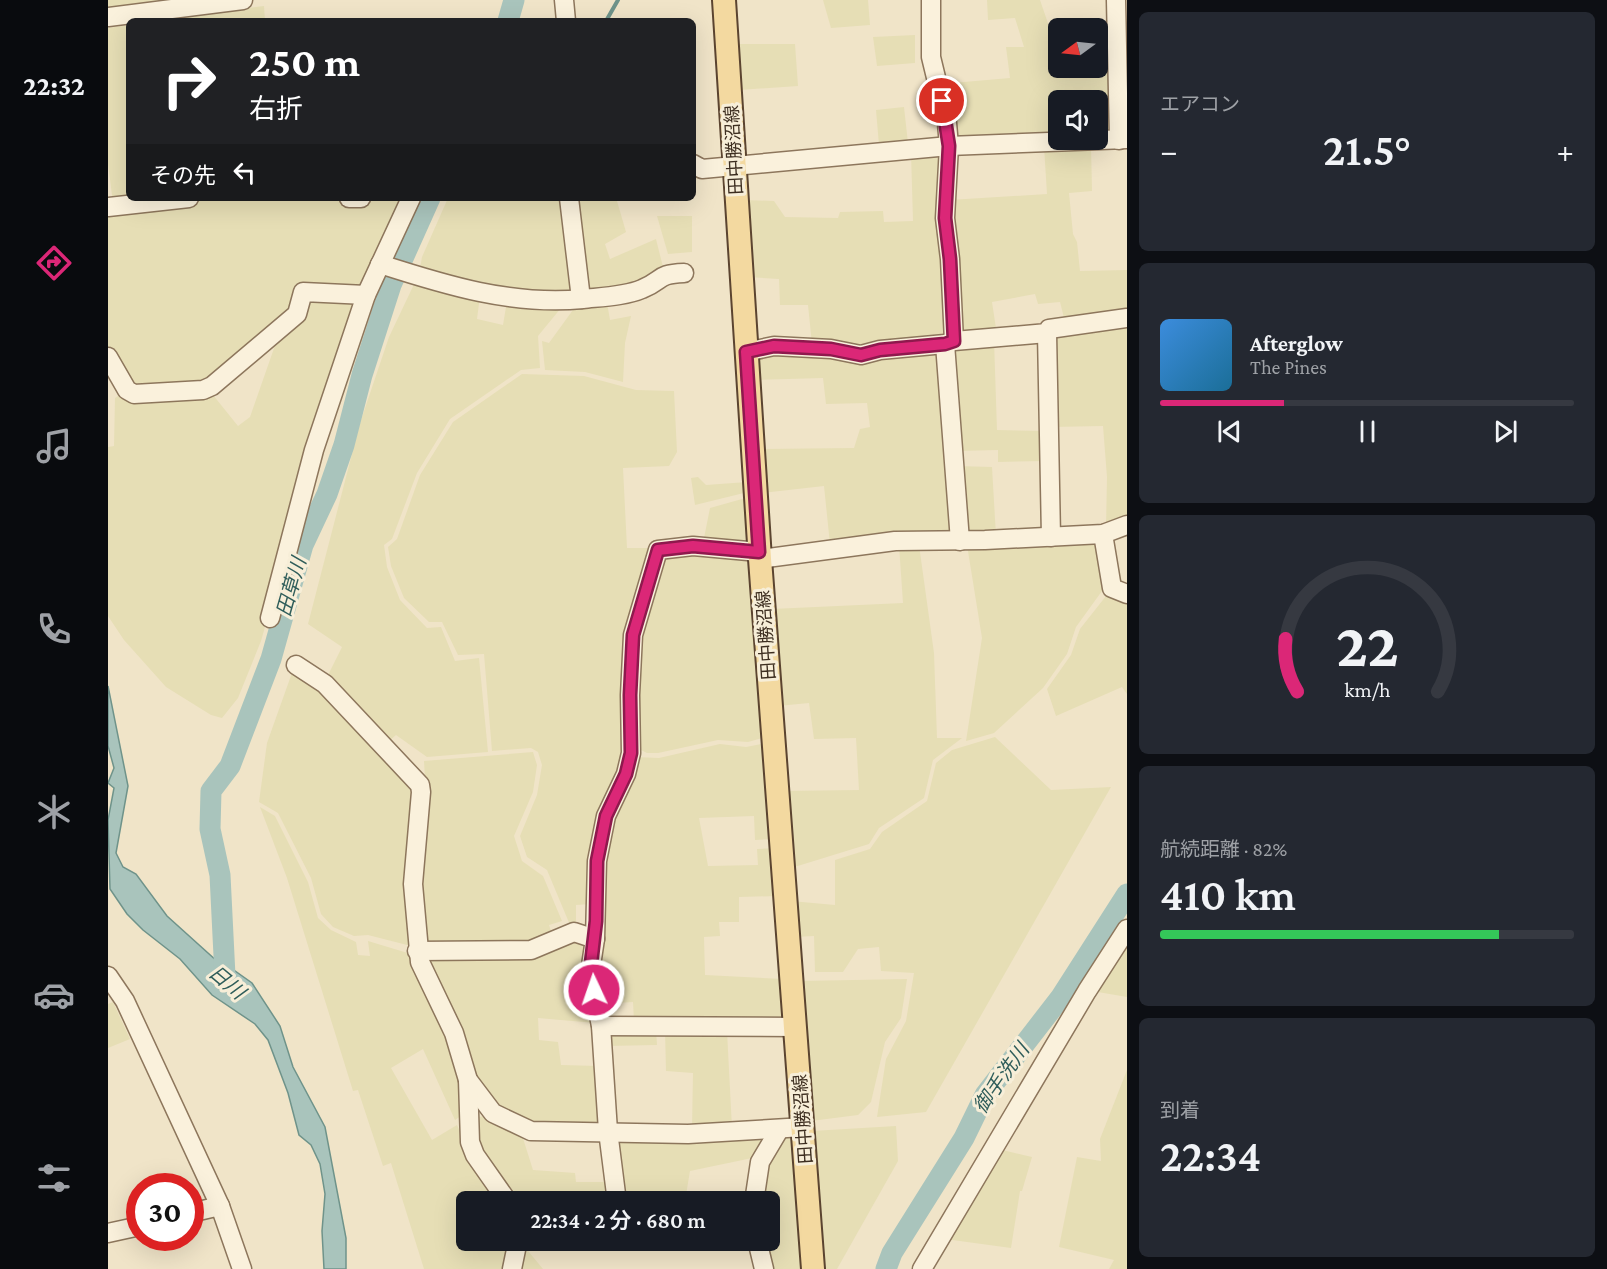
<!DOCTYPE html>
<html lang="ja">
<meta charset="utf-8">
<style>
body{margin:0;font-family:"Crimson Pro","Noto Sans JP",serif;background:#242831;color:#f1f3f6;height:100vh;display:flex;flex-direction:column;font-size:22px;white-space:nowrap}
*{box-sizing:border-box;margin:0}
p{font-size:20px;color:#9ea1a6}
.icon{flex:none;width:33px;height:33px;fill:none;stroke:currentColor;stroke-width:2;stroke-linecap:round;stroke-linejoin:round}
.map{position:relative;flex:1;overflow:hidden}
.sheet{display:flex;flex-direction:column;gap:12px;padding:12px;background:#0d0f14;width:480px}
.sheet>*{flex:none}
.guide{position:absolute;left:18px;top:18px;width:570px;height:183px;border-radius:9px;box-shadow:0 6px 24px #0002;background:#202124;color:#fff;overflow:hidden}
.needle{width:39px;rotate:255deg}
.buttons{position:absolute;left:940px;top:18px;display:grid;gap:12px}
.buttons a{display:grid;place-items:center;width:60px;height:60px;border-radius:9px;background:#171b24;box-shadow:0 6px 24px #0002;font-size:30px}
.speed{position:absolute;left:18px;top:1173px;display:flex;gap:12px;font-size:30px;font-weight:700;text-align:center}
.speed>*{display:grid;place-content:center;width:78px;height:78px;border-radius:50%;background:#171b24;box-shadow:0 6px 24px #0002;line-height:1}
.speed .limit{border:9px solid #d22;background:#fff;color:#111}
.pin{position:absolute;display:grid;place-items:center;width:51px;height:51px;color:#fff;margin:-26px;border:3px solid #fff;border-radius:50%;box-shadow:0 2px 6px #0007}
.me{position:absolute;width:66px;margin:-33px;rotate:357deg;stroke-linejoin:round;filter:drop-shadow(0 0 4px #0008)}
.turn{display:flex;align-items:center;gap:21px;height:126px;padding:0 24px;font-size:27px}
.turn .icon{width:78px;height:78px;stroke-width:2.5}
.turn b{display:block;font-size:42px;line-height:51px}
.then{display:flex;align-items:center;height:57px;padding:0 24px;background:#0003;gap:12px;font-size:22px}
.big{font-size:45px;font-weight:600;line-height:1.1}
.sheet .widget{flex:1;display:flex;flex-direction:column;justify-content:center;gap:9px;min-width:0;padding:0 21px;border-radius:9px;background:#242831}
.sheet .dial{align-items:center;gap:0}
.dial svg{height:156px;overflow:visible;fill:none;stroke:#363941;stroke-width:7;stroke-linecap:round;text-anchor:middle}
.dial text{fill:#f1f3f6;stroke:none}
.song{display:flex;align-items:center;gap:18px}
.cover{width:72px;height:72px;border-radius:9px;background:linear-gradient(135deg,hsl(210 70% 55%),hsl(200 70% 35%))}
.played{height:6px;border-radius:3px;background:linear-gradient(90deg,#db2777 30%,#363941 30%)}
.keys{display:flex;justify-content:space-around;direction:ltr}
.heat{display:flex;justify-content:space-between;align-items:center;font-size:33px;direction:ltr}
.charge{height:9px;border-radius:4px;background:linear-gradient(90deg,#34c759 82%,#363941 0)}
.trip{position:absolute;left:348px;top:1191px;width:324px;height:60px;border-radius:9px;background:#171b24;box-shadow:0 6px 24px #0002;font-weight:600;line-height:60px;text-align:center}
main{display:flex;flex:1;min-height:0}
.tabs{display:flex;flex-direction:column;width:108px;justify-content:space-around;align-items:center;background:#090b0e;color:#9ea1a6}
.tabs .icon{width:42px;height:42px}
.tabs .current{color:#db2777}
.tabs b{font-size:27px;color:#f1f3f6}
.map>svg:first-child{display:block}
</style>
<main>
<nav class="tabs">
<b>22:32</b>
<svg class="icon current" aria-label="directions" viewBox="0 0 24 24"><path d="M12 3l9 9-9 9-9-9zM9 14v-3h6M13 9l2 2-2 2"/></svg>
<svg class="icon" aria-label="music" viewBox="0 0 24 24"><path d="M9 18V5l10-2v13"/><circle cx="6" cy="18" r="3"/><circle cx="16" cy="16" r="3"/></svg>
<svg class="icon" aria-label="phone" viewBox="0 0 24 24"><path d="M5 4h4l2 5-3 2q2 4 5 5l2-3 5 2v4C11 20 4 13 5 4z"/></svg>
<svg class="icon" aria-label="climate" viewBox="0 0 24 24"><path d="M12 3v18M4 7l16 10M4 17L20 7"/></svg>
<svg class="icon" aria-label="car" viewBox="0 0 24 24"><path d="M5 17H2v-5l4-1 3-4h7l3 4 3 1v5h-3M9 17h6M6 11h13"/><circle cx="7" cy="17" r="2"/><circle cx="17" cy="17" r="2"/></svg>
<svg class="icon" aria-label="filters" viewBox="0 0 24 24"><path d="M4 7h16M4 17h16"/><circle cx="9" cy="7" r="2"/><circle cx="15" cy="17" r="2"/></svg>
</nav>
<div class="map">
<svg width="1019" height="1269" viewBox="0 0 1019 1269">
<rect width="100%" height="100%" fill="#f0e4c8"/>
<!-- farmland -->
<g fill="#e6deb5">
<path d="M0 0H78L0 11Z"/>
<path d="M715 0H760L762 25 723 28Z"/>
<path d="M879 0H932L945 38 951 40V68L1007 66 1008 135 990 136V100H951V138L845 141 833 84 902 78 898 47H916L907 18 880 20Z"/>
<path d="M156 6 157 21H44L104 12Z"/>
<path d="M21 25V198L5 203 0 164V28Z"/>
<path d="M807 35V63L769 66 765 37Z"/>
<path d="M627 44H687L690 86 630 90Z"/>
<path d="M796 107 800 143 771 145 768 110Z"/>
<path d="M983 145 984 191 961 193 965 234 969 242 972 271 1019 270V313L957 322 952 302 930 304 927 294 884 302 889 335 849 338 841 200 939 194 936 146Z"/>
<path d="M838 151 843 338 753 352 704 344 700 305H672L671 279 640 277 636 200 666 201 677 217 730 218 732 212 775 211 776 222 805 221 803 153Z"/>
<path d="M107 198H230L246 203 258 198H300L258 289 194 291 187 314 102 384 25 390 0 348V210Z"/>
<path d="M340 198H458L470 296 412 295 311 274 314 257Z"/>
<path d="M464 198H511L509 201 518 232 497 244 502 259 548 239 555 267 534 285 476 295Z"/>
<path d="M549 216H584V252L560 254Z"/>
<path d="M308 280 372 296 369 319 395 325 399 301 453 308 430 336 432 368 413 370 342 419 309 473 284 539 276 545 279 567 292 600 319 628 333 627 347 661 371 658 380 752 319 757 288 735 280 742 218 679 234 647 200 624 252 423 281 337Z"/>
<path d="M196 295 251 297 153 641 130 698 114 718 103 715 58 687 16 640 0 616V447L6 446 7 398 16 392 101 390 130 426 142 417 171 334Z"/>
<path d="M498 297 502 320 523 316 517 343 515 382 477 372 437 370 434 341 441 343 470 303Z"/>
<path d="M1019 321V522L998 528 999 477 995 426 943 427 941 332Z"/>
<path d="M886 340 889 430 937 431 936 461 890 462V450L848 451 840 347Z"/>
<path d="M835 347 846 535 722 544 716 486 654 493 652 449 746 448 752 429 762 427 759 403 718 404 715 378 645 380 643 353Z"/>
<path d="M414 374 476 376 528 390 566 391 569 452 561 466 515 468 519 548H546L526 601 519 752 483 904 468 905V927L462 925 439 870 419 857 412 836 429 795 434 765 430 752 423 748 384 751 376 654 350 655 334 622H321L296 598 283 566 280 547 289 539 312 475 345 422Z"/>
<path d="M849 466 884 467 888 536H854Z"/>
<path d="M590 477 598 485 639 482 640 492 587 505 583 478Z"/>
<path d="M641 497 645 545 595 543 602 508Z"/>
<path d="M992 539 999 584 968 627 959 654 935 688 886 733 858 741 874 638 859 545Z"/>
<path d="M791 545H811L826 653 829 738H854L825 760 816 798 771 828 761 844 680 869 674 791 751 790 748 738 706 739 701 703 670 706 664 609 795 603Z"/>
<path d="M585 551 647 557 658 737 640 742 610 740 550 753H539L531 749 528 704 538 613 556 554Z"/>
<path d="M1002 591 1019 598V694L1014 687 948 716 939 689 963 655 972 629Z"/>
<path d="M190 669 304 782 303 946 260 935 246 936 225 927 213 914 203 878 170 813 151 802 159 743 185 670Z"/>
<path d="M887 737 943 790 1003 787 818 1112 769 1117 778 1059 798 1021 806 973 773 971 771 947 750 949 735 972H707L706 936 687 937 683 901 727 905V860L762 849 774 832 819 801 828 763 844 750Z"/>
<path d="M658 743 665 839 647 840 646 816 591 818 600 866 650 865 649 849 668 848 669 896 631 897V922H611L612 936 596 937 597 975 675 979 681 1021H526L525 1002 495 1004 487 975 494 872 502 825 527 757 551 758 612 744 638 747Z"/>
<path d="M425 752 429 765 425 792 406 836 414 861 435 876 454 921 441 925 445 937 420 947H314L311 894 318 797 316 761Z"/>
<path d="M152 807 167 816 200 882 210 918 223 930 248 942 250 955 262 956 260 941 303 954 342 1037 357 1113 347 1120 315 1049 283 1068 324 1140 349 1125 364 1159 394 1201 358 1202V1240L405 1241 400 1269H316L283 1163 275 1166 250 1090 245 1091 179 878Z"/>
<path d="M1019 932V997L984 991Z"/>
<path d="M463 936 481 946 487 1023 430 1018 431 1040 450 1042 453 1065 491 1066 494 1125H422L387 1109 362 1077 318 956Z"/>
<path d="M799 979 793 1018 777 1042 763 1102 750 1115 703 1121 692 981Z"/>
<path d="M5 1002 22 1039 0 1048V1004Z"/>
<path d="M548 1030 549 1045 499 1046 498 1031Z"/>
<path d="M557 1030 619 1031 624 1128H584L585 1073 558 1071Z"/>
<path d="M1019 1070V1269H1001L1006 1260 951 1247 969 1157 993 1161 992 1139Z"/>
<path d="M381 1115 413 1132 425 1170 467 1173 468 1182H502L504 1201H405L368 1148 366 1118Z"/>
<path d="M788 1126 790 1161 729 1269H713L704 1131Z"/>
<path d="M685 1131 697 1269H660L652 1241 662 1240V1202H650L667 1137Z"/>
<path d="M504 1133H656L659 1139 649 1157 582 1171 577 1201 513 1202Z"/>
<path d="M890 1149 924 1157 914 1191H912L903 1248 837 1239Z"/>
<path d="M416 1246 435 1269H410Z"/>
</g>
<!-- water -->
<path fill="#a9c4bc" stroke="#6f938a" stroke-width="1.5" d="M0 686 20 786 8 853 15 867 28 874 59 916 110 962 116 947 123 968 144 983 172 1026 185 1067 217 1127 238 1238V1269H216L214 1231 217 1194 212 1164 203 1145 191 1135 180 1093 160 1040 147 1024 104 995 72 959 35 930 19 914 2 889 0 820 6 788 0 783 6 768 0 746Z"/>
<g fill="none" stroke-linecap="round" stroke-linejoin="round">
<!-- stream -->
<path stroke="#6f938a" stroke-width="4" d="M498 21 510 0"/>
<!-- river -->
<g stroke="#a9c4bc" stroke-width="21">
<path d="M400 21 406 0"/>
<path d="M117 976 112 875 102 829 103 791 122 766 163 659 195 545 219 494 236 445 254 375 283 285 322 198"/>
<path d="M778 1269 784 1253 856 1138 877 1095 953 997 1019 894"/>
</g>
<defs>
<g id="minor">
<path d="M456 0 458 21"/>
<path d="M823 0V57L839 123 841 146 837 218 842 259 846 341"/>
<path d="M1008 0 1011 140"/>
<path d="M0 17 135 0"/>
<path d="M585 164 594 169 841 146 1019 139"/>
<path d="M241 198H253"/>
<path d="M461 198 473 299"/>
<path d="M0 207 81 198"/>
<path d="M272 264C337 285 405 306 475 299 493 297 518 296 534 289 556 280 548 274 576 273"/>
<path d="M939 333 943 537"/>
<path d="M837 344 852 541"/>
<path d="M638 352 666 346 723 349 753 355 772 350 837 344 846 341 939 333 941 329 1019 318"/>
<path d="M0 357 19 390 26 394 95 390 104 386 189 314 195 292 258 295"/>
<path d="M995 534 1004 588 1019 594"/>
<path d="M652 559 787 541 877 540 995 534 1019 525"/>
<path d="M162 618 206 450 258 295 303 198"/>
<path d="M188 665 217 684 312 785 313 792 305 884 312 962 346 1033 360 1080 385 1113 423 1131 580 1134 696 1127"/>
<path d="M309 951 423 950 466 932 487 939"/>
<path d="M0 976 17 1001 112 1206 134 1269"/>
<path d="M493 1026 688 1027"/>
<path d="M360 1080 362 1142 367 1155 400 1202"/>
<path d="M509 1202 500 1131 493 1026 482 972 487 939 489 861 498 816 518 774 523 753 522 695 525 635 550 550 585 546 651 552"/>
<path d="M646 1202 652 1162 671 1130"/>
<path d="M82 1213 112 1206"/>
<path d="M0 1233 32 1226"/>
<path d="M649 1240 656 1269"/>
<path d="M404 1269 410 1240"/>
<path d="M814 1269 979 991 1019 929"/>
</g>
<path id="major" d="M616 0 652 559 705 1269"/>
</defs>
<!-- minor casing -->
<use href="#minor" stroke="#8d765c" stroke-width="21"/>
<!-- major casing -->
<use href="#major" stroke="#5b4430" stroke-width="26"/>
<!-- minor -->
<use href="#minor" stroke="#faf1dc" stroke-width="18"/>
<!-- major -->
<use href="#major" stroke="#f3d9a0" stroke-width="22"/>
</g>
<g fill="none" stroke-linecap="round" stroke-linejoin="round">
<defs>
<path id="route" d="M486 990 482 972 488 921 489 861 498 816 518 774 523 753 522 695 525 635 550 550 585 546 651 552 638 352 666 346 723 349 753 355 772 350 837 344 846 341 842 259 837 218 841 146 834 101"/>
</defs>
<!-- route casing -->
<use href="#route" stroke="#8e194d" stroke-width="15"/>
<!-- route -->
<use href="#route" stroke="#db2777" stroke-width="10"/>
</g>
<g text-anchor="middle" stroke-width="6" stroke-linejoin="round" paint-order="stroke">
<!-- street labels -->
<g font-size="18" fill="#3d2e20" stroke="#f7eed8">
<text transform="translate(626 150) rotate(-93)" y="6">田中勝沼線</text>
<text transform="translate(658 635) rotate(-94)" y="6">田中勝沼線</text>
<text transform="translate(695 1119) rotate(-94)" y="6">田中勝沼線</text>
</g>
<!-- water labels -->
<g font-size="20" font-style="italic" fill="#2f5d5a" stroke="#f7eed8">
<text transform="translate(183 587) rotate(-74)" y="7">田草川</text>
<text transform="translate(119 982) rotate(40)" y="7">日川</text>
<text transform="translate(893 1078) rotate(-55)" y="7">御手洗川</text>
</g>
</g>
</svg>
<div class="buttons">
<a><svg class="needle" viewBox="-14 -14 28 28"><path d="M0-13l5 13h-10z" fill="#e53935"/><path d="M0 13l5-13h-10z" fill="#9ea1a6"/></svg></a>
<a><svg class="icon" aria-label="sound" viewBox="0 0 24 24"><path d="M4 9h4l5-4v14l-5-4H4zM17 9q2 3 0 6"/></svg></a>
</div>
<div class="speed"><div class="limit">30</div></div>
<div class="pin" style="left:834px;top:101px;background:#d93025"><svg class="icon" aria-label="arrive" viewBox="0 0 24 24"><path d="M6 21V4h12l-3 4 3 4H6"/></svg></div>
<svg class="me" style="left:486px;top:990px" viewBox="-20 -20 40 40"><circle r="17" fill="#db2777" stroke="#fff" stroke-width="3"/><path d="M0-11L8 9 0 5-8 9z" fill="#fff"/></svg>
<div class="trip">22:34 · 2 分 · 680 m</div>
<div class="guide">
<div class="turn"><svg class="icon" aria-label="right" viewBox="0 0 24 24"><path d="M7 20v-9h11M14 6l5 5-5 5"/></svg><div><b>250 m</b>右折</div></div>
<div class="then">その先<svg class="icon" aria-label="left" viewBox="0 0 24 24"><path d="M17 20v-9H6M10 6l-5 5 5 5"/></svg></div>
</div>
</div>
<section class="sheet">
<div class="widget"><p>エアコン</p>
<div class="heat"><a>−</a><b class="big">21.5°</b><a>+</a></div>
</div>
<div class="widget">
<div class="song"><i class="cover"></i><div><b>Afterglow</b><p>The Pines</p></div></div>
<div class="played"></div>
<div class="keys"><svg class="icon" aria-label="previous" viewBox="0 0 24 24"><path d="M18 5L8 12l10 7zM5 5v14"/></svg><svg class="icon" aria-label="pause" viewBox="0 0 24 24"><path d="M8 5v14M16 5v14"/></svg><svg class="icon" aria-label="next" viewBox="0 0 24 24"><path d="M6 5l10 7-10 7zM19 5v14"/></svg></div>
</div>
<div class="widget dial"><svg viewBox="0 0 100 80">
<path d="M14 69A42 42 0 1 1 86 69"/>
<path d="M14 69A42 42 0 0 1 8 42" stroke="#db2777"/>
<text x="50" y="56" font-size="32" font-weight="700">22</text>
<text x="50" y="72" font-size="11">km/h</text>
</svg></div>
<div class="widget"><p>航続距離 · 82%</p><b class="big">410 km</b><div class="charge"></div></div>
<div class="widget"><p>到着</p><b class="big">22:34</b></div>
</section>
</main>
